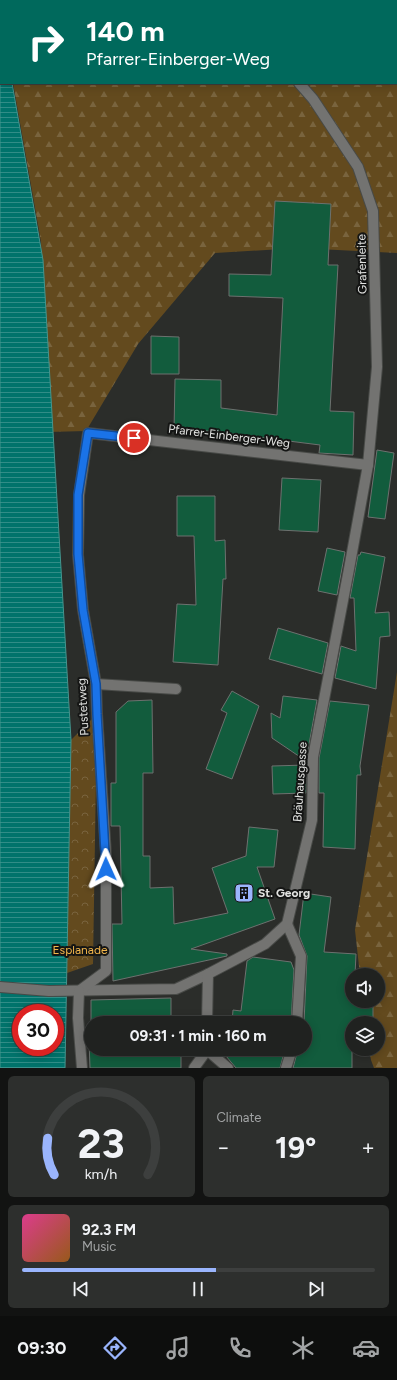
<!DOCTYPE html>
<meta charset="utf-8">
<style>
body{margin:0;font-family:Figtree,sans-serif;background:#2d2f2d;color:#f1f3f6;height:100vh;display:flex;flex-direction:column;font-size:15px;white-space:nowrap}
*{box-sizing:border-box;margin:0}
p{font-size:13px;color:#a2a4a5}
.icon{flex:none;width:22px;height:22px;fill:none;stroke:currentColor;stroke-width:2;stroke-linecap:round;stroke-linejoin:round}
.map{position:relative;height:1068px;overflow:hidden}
.details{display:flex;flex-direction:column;gap:8px;padding:8px;background:#121312;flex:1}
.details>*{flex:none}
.guide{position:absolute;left:0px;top:0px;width:397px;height:84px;box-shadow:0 2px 10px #0003,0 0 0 1px #3d3f3e;background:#00695c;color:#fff;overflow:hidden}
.fabs{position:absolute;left:345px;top:968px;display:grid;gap:8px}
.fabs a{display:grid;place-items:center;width:40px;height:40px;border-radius:50%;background:#202220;box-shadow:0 2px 10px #0003,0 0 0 1px #3d3f3e;font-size:20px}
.speed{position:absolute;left:12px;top:1004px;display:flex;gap:8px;font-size:20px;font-weight:700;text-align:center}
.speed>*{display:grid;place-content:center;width:52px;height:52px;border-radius:50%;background:#202220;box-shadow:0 2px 10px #0003,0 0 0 1px #3d3f3e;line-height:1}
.speed .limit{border:6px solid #d22;background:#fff;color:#111}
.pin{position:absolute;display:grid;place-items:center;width:34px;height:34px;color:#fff;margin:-17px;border:2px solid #fff;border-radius:50%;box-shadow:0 1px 4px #0007}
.me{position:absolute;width:44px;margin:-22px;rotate:359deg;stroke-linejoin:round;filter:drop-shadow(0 0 3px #0008)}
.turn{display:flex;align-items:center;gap:14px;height:84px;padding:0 20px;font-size:18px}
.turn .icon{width:52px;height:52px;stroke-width:2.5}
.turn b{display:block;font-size:28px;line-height:34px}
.big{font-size:30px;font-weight:700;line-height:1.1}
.details .tile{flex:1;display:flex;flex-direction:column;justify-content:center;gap:6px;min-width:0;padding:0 14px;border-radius:6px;background:#2d2f2d}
.details .dial{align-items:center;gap:0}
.dial svg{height:104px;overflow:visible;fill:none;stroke:#3d3f3e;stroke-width:7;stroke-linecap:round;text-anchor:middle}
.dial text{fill:#f1f3f6;stroke:none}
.song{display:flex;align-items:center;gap:12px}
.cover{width:48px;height:48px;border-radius:6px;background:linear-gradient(135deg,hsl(330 70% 55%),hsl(30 70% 35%))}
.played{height:4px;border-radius:2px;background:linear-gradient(90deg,#9ab5fd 55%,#3d3f3e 55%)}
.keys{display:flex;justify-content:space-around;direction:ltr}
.heat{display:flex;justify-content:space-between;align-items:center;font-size:22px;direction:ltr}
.details .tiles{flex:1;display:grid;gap:8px;grid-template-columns:1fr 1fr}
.tile:last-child{grid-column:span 2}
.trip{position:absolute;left:84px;top:1016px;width:228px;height:40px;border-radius:20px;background:#202220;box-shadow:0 2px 10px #0003,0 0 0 1px #3d3f3e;font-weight:700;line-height:40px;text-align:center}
.menu{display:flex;height:64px;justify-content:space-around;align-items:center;background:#0d0e0d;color:#a2a4a5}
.menu .icon{width:28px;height:28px}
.menu .current{color:#9ab5fd}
.menu b{font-size:18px;color:#f1f3f6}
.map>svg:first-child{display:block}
</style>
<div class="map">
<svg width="397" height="1068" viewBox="0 0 397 1068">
<defs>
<pattern id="forest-firs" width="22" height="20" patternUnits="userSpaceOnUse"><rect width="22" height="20" fill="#634a1e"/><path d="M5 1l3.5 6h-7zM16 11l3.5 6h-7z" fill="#79643e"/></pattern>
<pattern id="park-crowns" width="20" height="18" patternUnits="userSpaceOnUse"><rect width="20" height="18" fill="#634a1e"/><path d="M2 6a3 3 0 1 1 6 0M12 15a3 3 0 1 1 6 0" fill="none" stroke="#79643e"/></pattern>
<pattern id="water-rules" width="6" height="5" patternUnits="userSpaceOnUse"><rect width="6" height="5" fill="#00736b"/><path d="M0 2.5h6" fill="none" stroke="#318d87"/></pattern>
</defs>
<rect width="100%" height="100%" fill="#2b2d2a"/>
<!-- forest -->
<g fill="url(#forest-firs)">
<path d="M0 0H397V253L298 248 215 253 138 344 86 431 48 432 41 242 13 83H396V1H1V17Z"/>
<path d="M397 672V1068H374L371 1060 369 1049H378V1023H366L364 1001H378V975H360L355 930Z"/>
</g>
<!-- park -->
<path fill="url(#park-crowns)" d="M97 714 93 964 67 973 71 740Z"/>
<!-- water -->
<path fill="url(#water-rules)" stroke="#44958e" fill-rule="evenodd" d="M0 14 1 83H12L43 260 71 740 65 1068H0ZM21 1013H55V1047H21Z"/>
<!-- building -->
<g fill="#125c3d" stroke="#6d716f">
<path d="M275 201 331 204 328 265H338L330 411 354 412 353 455 319 453 320 445 210 431H174L175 379 221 380V408L277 415 283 298 229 296V274L271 275Z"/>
<path d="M151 336 179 337V374H151Z"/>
<path d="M377 450 394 453 385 519 368 517Z"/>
<path d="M282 478 321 480 318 532 279 530Z"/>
<path d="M177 496H215V541L225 540 226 579H223L218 665 173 662 177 604 196 605 194 536H177Z"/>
<path d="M327 548 345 552 337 595 318 591Z"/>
<path d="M361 552 385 557 375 613 389 612 390 636 380 637 376 689 335 678 341 646 356 651 354 598H350L358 555H360Z"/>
<path d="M278 628 328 643 322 674 269 659Z"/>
<path d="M232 691 259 706 232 779 206 769 227 713 221 710Z"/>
<path d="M283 696 317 700 306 761 272 738 271 713 280 718Z"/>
<path d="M152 700 153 773H143V856H150V888L173 887 174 924 228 913 212 868 246 856 249 827 278 830 274 867H257L275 919 191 949 227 954V956L113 981 112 924H122L120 826H111V783H116V712L128 701Z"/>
<path d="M330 701 369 705 360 766 361 775H357L355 849 323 847 324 793H319V758Z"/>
<path d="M306 765V793L273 794 272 766Z"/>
<path d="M304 893 331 897 324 952 356 954 355 975H352V1001H354V1003L373 1004V1023H352V1068H293L298 1049H305V1023H304L307 956 299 935Z"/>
<path d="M253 957 291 962 294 970 291 1023H232L233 1010 241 1011 247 961Z"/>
<path d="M171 998V1023H91V1000Z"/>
<path d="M89 1040H91V1049H181V1068H90Z"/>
<path d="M227 1049H285L280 1068H236L226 1056Z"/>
</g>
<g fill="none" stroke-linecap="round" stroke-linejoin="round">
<defs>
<g id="minor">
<path d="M229 0 230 1"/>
<path d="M96 684 176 689"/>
<path d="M287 924 301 956 297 1023"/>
<path d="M0 987 49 991 176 989 208 974 265 944 287 924 312 820 313 757 349 569 368 465 377 367 373 211 358 167 313 99 299 83"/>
<path d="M79 991 106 971V855L97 714 96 684 83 610 78 555 79 495 88 433 368 465"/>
<path d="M79 991 78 1018 82 1068"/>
<path d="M207 1023 208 974"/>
<path d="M207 1050 228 1068"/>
<path d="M194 1068 207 1050"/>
<path d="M286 1068 292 1049"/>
</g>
</defs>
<!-- minor casing -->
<use href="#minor" stroke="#484a47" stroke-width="12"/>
<!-- minor -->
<use href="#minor" stroke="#737371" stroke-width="10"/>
</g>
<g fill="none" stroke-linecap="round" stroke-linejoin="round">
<defs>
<path id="route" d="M106 869 97 714 96 684 83 610 78 554V495L88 433 134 438"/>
</defs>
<!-- route casing -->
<use href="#route" stroke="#114b97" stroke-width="10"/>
<!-- route -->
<use href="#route" stroke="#1a73e8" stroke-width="7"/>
</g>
<!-- icons -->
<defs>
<symbol id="building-square" viewBox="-11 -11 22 22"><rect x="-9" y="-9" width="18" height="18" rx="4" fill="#9ab5fd" stroke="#141514"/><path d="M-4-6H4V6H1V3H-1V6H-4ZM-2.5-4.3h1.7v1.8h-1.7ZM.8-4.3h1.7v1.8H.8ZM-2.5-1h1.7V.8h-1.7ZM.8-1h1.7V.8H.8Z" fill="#111"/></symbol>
</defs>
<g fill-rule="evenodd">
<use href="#building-square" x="233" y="882" width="22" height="22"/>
</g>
<g text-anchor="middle" stroke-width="4" stroke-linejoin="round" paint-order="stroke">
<!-- street labels -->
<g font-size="12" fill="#e2e3e1" stroke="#141514">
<text transform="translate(362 264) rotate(-91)" y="4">Grafenleite</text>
<text transform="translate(229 436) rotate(7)" y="4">Pfarrer-Einberger-Weg</text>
<text transform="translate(83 707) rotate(-93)" y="4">Pustetweg</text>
<text transform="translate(300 782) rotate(-86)" y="4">Bräuhausgasse</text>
</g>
<!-- poi labels -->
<g font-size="12" font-weight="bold" fill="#e2e3e1" stroke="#141514" text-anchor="start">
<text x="258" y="897">St. Georg</text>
</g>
<!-- park labels -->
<g font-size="12" fill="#f3b74c" stroke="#141514">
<text x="80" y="954">Esplanade</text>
</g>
</g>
</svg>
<div class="fabs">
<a><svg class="icon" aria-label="sound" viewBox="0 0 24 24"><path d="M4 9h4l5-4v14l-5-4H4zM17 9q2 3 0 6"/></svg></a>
<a><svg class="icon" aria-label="layers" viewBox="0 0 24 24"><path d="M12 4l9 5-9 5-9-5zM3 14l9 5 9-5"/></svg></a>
</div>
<div class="speed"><div class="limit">30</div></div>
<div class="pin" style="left:134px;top:438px;background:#d93025"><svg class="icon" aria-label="arrive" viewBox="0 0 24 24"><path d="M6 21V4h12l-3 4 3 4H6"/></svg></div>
<svg class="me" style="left:106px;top:869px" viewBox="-20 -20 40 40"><path d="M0-17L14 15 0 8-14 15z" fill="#1a73e8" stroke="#fff" stroke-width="4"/></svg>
<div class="trip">09:31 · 1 min · 160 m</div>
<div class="guide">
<div class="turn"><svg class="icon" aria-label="right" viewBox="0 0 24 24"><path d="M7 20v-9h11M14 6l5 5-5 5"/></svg><div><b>140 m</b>Pfarrer-Einberger-Weg</div></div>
</div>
</div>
<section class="details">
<div class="tiles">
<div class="tile dial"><svg viewBox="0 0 100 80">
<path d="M14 69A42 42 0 1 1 86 69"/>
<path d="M14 69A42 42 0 0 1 9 41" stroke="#9ab5fd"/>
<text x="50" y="56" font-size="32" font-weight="700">23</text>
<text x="50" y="72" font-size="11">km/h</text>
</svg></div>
<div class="tile"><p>Climate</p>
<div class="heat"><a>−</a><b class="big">19°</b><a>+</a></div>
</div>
<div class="tile">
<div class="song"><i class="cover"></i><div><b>92.3 FM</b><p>Music</p></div></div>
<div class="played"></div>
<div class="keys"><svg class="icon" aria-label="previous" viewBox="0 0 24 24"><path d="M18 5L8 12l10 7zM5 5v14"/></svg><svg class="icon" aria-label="pause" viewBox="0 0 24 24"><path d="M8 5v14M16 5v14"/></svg><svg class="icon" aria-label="next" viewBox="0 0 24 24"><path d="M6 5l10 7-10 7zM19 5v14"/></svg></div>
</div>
</div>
</section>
<nav class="menu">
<b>09:30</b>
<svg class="icon current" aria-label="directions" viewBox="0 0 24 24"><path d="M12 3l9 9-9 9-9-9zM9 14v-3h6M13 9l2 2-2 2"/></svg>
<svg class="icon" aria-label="music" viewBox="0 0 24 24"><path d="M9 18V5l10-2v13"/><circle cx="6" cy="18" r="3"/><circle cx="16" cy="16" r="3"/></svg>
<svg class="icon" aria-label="phone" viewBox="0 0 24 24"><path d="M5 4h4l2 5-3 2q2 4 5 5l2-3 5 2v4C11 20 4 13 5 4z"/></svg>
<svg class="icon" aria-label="climate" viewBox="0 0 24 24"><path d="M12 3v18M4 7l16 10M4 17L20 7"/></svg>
<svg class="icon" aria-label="car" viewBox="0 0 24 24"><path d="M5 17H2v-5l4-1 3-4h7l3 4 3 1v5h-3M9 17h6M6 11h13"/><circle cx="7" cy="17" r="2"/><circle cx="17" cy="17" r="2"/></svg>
</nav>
